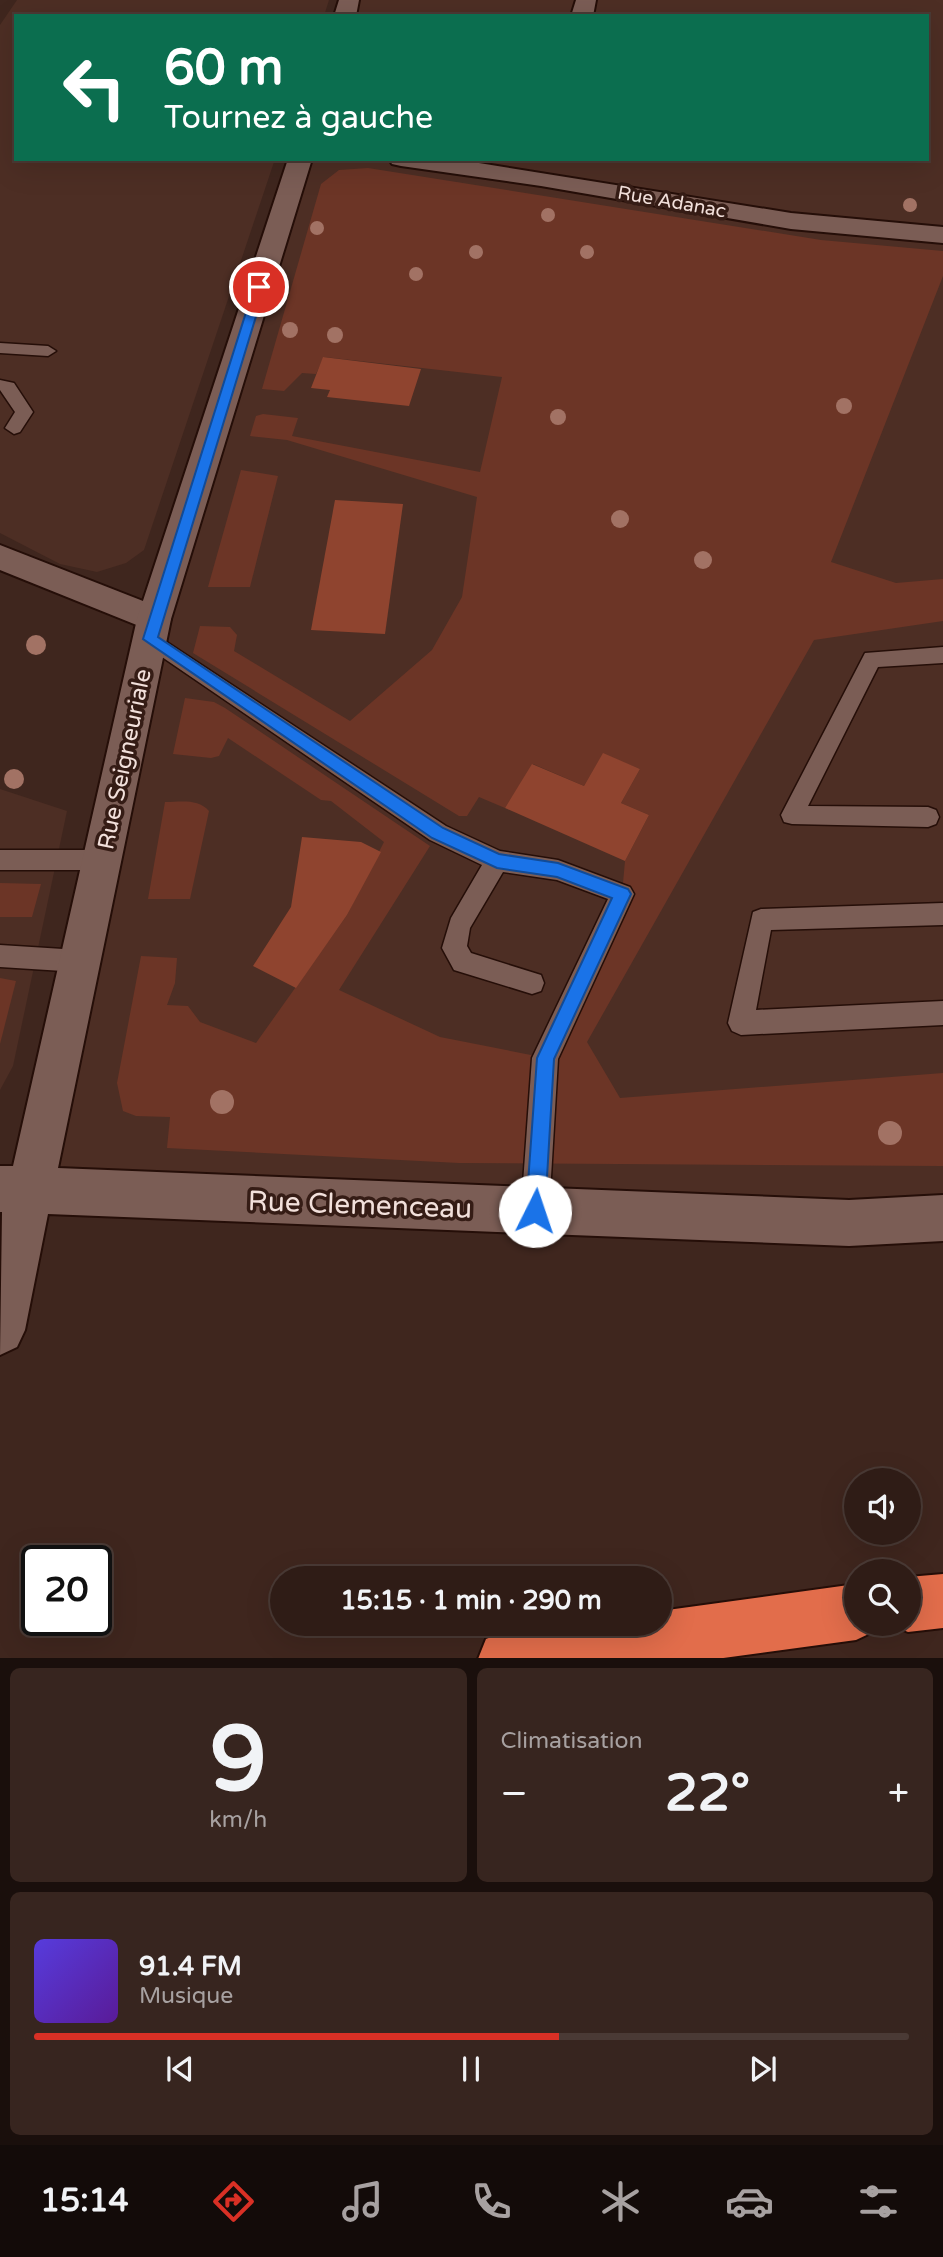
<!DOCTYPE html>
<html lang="fr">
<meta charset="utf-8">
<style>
body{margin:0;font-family:"Varela Round",sans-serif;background:#37251f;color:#f1f3f6;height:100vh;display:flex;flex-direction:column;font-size:26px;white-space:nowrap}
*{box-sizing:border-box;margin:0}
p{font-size:23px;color:#a7a1a1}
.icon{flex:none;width:38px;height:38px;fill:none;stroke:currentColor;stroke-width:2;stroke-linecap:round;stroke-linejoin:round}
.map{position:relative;height:1658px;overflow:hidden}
.details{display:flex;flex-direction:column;gap:10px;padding:10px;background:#1a0f0c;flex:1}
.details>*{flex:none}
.banner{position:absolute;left:14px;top:14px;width:915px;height:147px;border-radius:0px;box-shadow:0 7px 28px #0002,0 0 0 2px #4a3a35;background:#0b6e4f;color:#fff;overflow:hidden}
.fabs{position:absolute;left:844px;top:1468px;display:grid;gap:14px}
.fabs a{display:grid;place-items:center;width:77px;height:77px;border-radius:50%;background:#2f1c16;box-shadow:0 7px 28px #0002,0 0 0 2px #4a3a35;font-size:35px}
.speed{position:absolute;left:21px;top:1545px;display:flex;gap:14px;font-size:35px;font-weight:700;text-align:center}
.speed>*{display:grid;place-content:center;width:91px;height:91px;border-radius:50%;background:#2f1c16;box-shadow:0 7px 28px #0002,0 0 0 2px #4a3a35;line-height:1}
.speed .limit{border:4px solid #111;border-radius:10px;background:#fff;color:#111}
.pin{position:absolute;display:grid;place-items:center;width:60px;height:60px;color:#fff;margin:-30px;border:4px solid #fff;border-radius:50%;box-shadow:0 2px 7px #0007}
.me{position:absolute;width:77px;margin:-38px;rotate:4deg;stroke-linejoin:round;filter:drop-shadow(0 0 5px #0008)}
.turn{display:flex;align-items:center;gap:24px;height:147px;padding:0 35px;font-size:32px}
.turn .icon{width:91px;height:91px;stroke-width:2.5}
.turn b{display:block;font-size:49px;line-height:60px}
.big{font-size:52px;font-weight:800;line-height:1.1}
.details .tile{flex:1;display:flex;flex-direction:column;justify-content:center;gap:10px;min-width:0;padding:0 24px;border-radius:10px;background:#37251f}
.details .dial{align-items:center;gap:0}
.dial b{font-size:91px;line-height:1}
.song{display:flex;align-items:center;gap:21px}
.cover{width:84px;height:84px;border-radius:10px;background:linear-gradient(135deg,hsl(250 70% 55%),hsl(270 70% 35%))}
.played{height:7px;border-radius:4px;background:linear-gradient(90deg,#d93025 60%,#4a3a35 60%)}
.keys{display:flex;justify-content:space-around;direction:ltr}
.heat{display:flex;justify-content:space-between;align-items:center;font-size:38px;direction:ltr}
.details .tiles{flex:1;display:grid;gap:10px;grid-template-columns:1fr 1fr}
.tile:last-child{grid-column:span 2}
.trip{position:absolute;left:270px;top:1566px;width:402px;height:70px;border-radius:35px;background:#2f1c16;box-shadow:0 7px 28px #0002,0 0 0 2px #4a3a35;font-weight:800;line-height:70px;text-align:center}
.tab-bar{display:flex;height:112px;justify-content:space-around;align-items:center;background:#130b09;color:#a7a1a1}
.tab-bar .icon{width:49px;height:49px}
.tab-bar .current{color:#d93025}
.tab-bar b{font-size:32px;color:#f1f3f6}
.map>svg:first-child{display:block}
</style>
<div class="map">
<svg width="943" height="1659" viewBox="0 0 943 1659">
<rect width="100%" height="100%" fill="#3f261e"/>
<!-- built -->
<g fill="#4d2e24">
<path d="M17 0H329L324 16H16V159H275L144 550 126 563 97 572 60 564 0 533V25Z"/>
<path d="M349 0H943V1218L28 1190 154 619 300 159H928V16H345Z"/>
<path d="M0 789 67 811 13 1066 0 1090Z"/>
</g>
<!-- green -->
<g fill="#6c3526">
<path d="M368 168 821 240 943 251V276L831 562 896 583 943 579V621L814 640 587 1042 620 1098 943 1073V1166L459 1163 167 1148 170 1117 136 1116 123 1111 117 1083 141 956 177 958 175 983 167 1005 188 1006 200 1022 256 1043 347 915 384 842 331 801 321 800 228 738 219 756 211 758 173 754 185 698 214 702 225 708 430 846 339 990 440 1037 546 1058 622 894 625 861 649 815 621 803 640 769 603 754 584 786 533 764 505 808 479 797 467 816H459L193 653 200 626 230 627 237 635 234 651 350 721 432 650 462 597 477 497 287 440 250 436 256 416 263 414 298 418 292 436 480 472 502 377 324 357 316 374 302 373 284 391 262 389 321 184 339 170Z"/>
<path d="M241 470 278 476 250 587H208Z"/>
<path d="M165 802C180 802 198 798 209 811L190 899H148Z"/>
<path d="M0 883 41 884 32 917H0Z"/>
<path d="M0 978 16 981 0 1044Z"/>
</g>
<!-- building -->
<g fill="#8f442f">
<path d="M323 357 421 369 409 406 327 397 330 390 311 388Z"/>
<path d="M335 500 403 504 385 634 311 630Z"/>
<path d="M603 753 640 769 621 803 649 815 625 861 505 808 532 764 584 786Z"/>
<path d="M302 837 361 842 381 852 347 915 296 988 253 966 291 907Z"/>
</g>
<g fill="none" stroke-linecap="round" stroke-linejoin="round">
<defs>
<g id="lane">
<path d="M0 343 48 346 56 351 48 356 0 353Z"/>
<path d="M0 380 14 383 33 412 20 432 14 434 5 428 15 412 0 390Z"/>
<path d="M150 631 446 826 500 851 558 860 630 887 634 894 558 1059 549 1211 545 1221 535 1225 525 1221 521 1211 532 1058 608 899 557 880 503 872 470 928 467 946 471 953 541 975 544 983 541 991 532 994 454 970 442 948 451 918 482 865 430 840 143 644 140 639 143 634Z"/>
<path d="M943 647V663L878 667 808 806 928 807 936 810 939 817 936 824 928 827 792 824 784 822 781 815 865 653Z"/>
<path d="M0 850H101L109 853 113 860 109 867 101 870H0Z"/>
<path d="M943 903V925L771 930 756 1010 943 1001V1025L741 1035 732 1031 728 1023 753 912 761 909Z"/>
<path d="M0 945 79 950 88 953 91 961 88 969 79 972 0 967Z"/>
</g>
<g id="street">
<path d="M576 0H596L593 16H571Z"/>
<path d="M389 159H454L791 213 943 227V243L791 229 541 186 401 166 392 164Z"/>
<path d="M0 545 166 610 171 619 166 628 154 632 0 570Z"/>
</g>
<g id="secondary">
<path d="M339 0H359L356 16H334Z"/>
<path d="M288 159H312L171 619 58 1168 849 1200 943 1195V1241L849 1246 48 1214 25 1330 17 1347 0 1355 2 1212H0V1166H13L137 619Z"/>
</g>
<g id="highway">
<path d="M943 1574V1628L908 1632 889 1624H908V1577Z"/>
<path d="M856 1584V1624H879L875 1631 856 1640 716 1659H478L486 1639C540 1617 603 1624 660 1624V1611Z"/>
</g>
</defs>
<!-- lane casing -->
<use href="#lane" stroke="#250e08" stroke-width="3"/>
<!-- street casing -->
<use href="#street" stroke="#250e08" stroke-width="4"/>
<!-- secondary casing -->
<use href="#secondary" stroke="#250e08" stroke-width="4"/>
<!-- highway casing -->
<use href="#highway" stroke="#250e08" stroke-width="4"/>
<!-- lane -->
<use href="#lane" fill="#7b5d55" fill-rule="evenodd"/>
<!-- street -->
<use href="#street" fill="#7b5d55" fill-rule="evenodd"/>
<!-- secondary -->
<use href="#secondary" fill="#7b5d55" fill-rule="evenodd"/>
<!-- highway -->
<use href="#highway" fill="#e26d4b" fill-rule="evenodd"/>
</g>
<!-- trees -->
<g fill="#a27264">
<circle cx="910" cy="205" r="7"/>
<circle cx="548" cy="215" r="7"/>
<circle cx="317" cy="228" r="7"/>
<circle cx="476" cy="252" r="7"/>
<circle cx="587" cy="252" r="7"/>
<circle cx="416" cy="274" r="7"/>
<circle cx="290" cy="330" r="8"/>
<circle cx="335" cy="335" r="8"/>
<circle cx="844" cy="406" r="8"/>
<circle cx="558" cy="417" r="8"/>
<circle cx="620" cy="519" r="9"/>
<circle cx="703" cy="560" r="9"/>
<circle cx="36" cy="645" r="10"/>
<circle cx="14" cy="779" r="10"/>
<circle cx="222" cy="1102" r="12"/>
<circle cx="890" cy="1133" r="12"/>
</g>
<!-- route -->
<path fill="#1a73e8" stroke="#114b97" stroke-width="2" d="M259 284 265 287 158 637 443 828 499 854 558 863 628 889 631 894 554 1059 545 1211 542 1217 535 1220 529 1217 526 1211 537 1058 612 898 557 877 497 868 432 838 143 639 254 287Z"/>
<g text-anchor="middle" stroke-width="7" stroke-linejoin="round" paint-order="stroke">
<!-- far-street labels -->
<g font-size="19" fill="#f2e0db" stroke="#351c15">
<text transform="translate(672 201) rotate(10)" y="7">Rue Adanac</text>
</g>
<!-- street labels -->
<g font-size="23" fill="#f2e0db" stroke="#351c15">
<text transform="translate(124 759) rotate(-78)" y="8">Rue Seigneuriale</text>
</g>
<!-- near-street labels -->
<g font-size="28" fill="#f2e0db" stroke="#351c15">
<text transform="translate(360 1204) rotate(2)" y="10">Rue Clemenceau</text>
</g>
</g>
</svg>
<div class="fabs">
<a><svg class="icon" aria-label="sound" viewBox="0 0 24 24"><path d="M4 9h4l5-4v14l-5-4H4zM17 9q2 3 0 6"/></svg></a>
<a><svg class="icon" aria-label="search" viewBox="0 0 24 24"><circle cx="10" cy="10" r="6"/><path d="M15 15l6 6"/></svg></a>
</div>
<div class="speed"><div class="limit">20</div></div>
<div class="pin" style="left:259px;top:287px;background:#d93025"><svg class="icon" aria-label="arrive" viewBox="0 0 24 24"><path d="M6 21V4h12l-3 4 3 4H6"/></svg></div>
<svg class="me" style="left:535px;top:1211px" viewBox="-20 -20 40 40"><circle r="19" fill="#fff"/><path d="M0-13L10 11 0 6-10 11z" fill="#1a73e8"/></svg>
<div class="trip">15:15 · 1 min · 290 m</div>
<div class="banner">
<div class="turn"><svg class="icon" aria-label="left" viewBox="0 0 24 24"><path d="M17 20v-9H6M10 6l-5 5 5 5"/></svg><div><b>60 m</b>Tournez à gauche</div></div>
</div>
</div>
<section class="details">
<div class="tiles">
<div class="tile dial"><b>9</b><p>km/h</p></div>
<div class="tile"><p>Climatisation</p>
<div class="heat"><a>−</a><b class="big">22°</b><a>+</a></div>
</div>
<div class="tile">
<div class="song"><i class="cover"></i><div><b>91.4 FM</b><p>Musique</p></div></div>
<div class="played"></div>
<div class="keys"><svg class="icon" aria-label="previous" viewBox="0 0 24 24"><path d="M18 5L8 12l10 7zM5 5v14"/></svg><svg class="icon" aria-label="pause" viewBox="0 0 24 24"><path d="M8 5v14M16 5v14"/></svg><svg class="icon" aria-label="next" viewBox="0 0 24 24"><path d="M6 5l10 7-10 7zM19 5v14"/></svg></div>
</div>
</div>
</section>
<nav class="tab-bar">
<b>15:14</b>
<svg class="icon current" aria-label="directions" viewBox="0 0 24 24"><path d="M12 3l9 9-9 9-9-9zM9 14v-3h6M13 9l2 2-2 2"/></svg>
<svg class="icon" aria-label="music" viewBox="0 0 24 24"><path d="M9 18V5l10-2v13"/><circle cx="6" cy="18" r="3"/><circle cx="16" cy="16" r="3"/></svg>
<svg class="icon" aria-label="phone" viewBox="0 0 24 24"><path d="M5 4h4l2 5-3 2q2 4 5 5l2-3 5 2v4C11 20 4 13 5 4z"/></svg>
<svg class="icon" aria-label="climate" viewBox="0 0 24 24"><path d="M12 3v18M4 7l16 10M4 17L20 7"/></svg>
<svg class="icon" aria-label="car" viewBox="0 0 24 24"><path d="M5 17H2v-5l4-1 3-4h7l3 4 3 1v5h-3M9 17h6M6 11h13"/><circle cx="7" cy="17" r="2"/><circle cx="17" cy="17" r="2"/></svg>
<svg class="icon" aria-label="filters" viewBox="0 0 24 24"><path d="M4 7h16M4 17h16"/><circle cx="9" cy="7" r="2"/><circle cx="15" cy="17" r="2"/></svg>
</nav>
